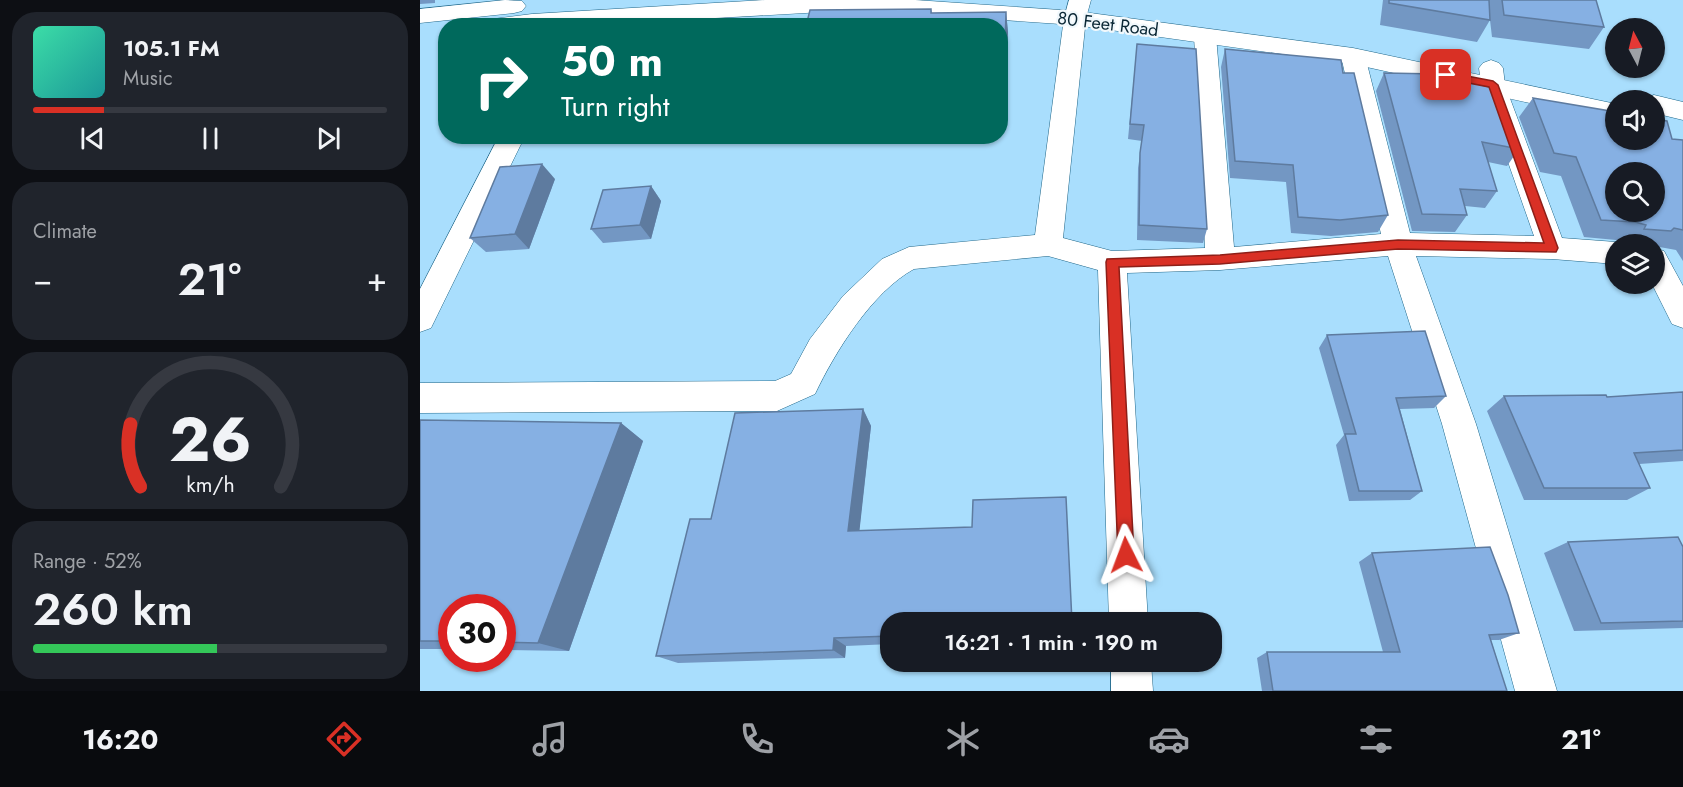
<!DOCTYPE html>
<meta charset="utf-8">
<style>
body{margin:0;font-family:Jost,sans-serif;background:#20242c;color:#f1f3f6;height:100vh;display:flex;flex-direction:column;font-size:22px;white-space:nowrap}
*{box-sizing:border-box;margin:0}
p{font-size:20px;color:#9ea1a6}
.icon{flex:none;width:33px;height:33px;fill:none;stroke:currentColor;stroke-width:2;stroke-linecap:round;stroke-linejoin:round}
.map{position:relative;flex:1;overflow:hidden}
.side{display:flex;flex-direction:column;gap:12px;padding:12px;background:#0d0f14;width:420px}
.side>*{flex:none}
.top-card{position:absolute;left:18px;top:18px;width:570px;height:126px;border-radius:24px;box-shadow:0 2px 4px #0004;background:#00695c;color:#fff;overflow:hidden}
.needle{width:39px;rotate:353deg}
.buttons{position:absolute;left:1185px;top:18px;display:grid;gap:12px}
.buttons a{display:grid;place-items:center;width:60px;height:60px;border-radius:50%;background:#171b24;box-shadow:0 2px 4px #0004;font-size:30px}
.speed{position:absolute;left:18px;top:594px;display:flex;gap:12px;font-size:30px;font-weight:700;text-align:center}
.speed>*{display:grid;place-content:center;width:78px;height:78px;border-radius:50%;background:#171b24;box-shadow:0 2px 4px #0004;line-height:1}
.speed .limit{border:9px solid #d22;background:#fff;color:#111}
.pin{position:absolute;display:grid;place-items:center;width:51px;height:51px;color:#fff;margin:-26px;border-radius:12px;box-shadow:0 3px 9px #0006}
.me{position:absolute;width:66px;margin:-33px;rotate:357deg;stroke-linejoin:round;filter:drop-shadow(0 0 4px #0008)}
.turn{display:flex;align-items:center;gap:21px;height:126px;padding:0 24px;font-size:27px}
.turn .icon{width:78px;height:78px;stroke-width:2.5}
.turn b{display:block;font-size:42px;line-height:51px}
.big{font-size:45px;font-weight:600;line-height:1.1}
.side .widget{flex:1;display:flex;flex-direction:column;justify-content:center;gap:9px;min-width:0;padding:0 21px;border-radius:24px;background:#20242c}
.side .dial{align-items:center;gap:0}
.dial svg{height:156px;overflow:visible;fill:none;stroke:#363941;stroke-width:7;stroke-linecap:round;text-anchor:middle}
.dial text{fill:#f1f3f6;stroke:none}
.song{display:flex;align-items:center;gap:18px}
.cover{width:72px;height:72px;border-radius:9px;background:linear-gradient(135deg,hsl(160 70% 55%),hsl(180 70% 35%))}
.played{height:6px;border-radius:3px;background:linear-gradient(90deg,#d93025 20%,#363941 20%)}
.keys{display:flex;justify-content:space-around;direction:ltr}
.heat{display:flex;justify-content:space-between;align-items:center;font-size:33px;direction:ltr}
.charge{height:9px;border-radius:4px;background:linear-gradient(90deg,#34c759 52%,#363941 0)}
.trip{position:absolute;left:460px;top:612px;width:342px;height:60px;border-radius:24px;background:#171b24;box-shadow:0 2px 4px #0004;font-weight:600;line-height:60px;text-align:center}
.dock{display:flex;height:96px;justify-content:space-around;align-items:center;background:#090b0e;color:#9ea1a6}
.dock .icon{width:42px;height:42px}
.dock .on{color:#d93025}
.dock b{font-size:27px;color:#f1f3f6}
main{display:flex;flex:1;min-height:0}
.map>svg:first-child{display:block}
</style>
<main>
<section class="side">
<div class="widget">
<div class="song"><i class="cover"></i><div><b>105.1 FM</b><p>Music</p></div></div>
<div class="played"></div>
<div class="keys"><svg class="icon" aria-label="previous" viewBox="0 0 24 24"><path d="M18 5L8 12l10 7zM5 5v14"/></svg><svg class="icon" aria-label="pause" viewBox="0 0 24 24"><path d="M8 5v14M16 5v14"/></svg><svg class="icon" aria-label="next" viewBox="0 0 24 24"><path d="M6 5l10 7-10 7zM19 5v14"/></svg></div>
</div>
<div class="widget"><p>Climate</p>
<div class="heat"><a>−</a><b class="big">21°</b><a>+</a></div>
</div>
<div class="widget dial"><svg viewBox="0 0 100 80">
<path d="M14 69A42 42 0 1 1 86 69"/>
<path d="M14 69A42 42 0 0 1 9 37" stroke="#d93025"/>
<text x="50" y="56" font-size="32" font-weight="700">26</text>
<text x="50" y="72" font-size="11">km/h</text>
</svg></div>
<div class="widget"><p>Range · 52%</p><b class="big">260 km</b><div class="charge"></div></div>
</section>
<div class="map">
<svg width="1263" height="691" viewBox="0 0 1263 691">
<rect width="100%" height="100%" fill="#a9defd"/>
<g fill="none" stroke-linecap="round" stroke-linejoin="round">
<defs>
<g id="street">
<path d="M649 0H671L666 18 643 238 692 251 785 248 774 36 777 31 785 29 793 31 796 36 814 247 961 234 921 56 925 51 933 49 941 51 945 56 990 233 1114 236 1061 85 1059 68 1063 63 1071 60 1079 63 1083 68 1085 85 1142 238 1196 242 1205 244H1196V264L1132 259 996 256 1056 424 1137 691H1095L1022 424 968 256 800 270 707 273 728 622H689L678 270 628 256 494 269C452 292 415 352 395 394L357 411 0 413V383L355 381 371 374 390 339 423 296 462 259 489 247 615 235 644 18Z"/>
<path d="M79 136H105L11 328 0 332V289Z"/>
<path d="M1234 248 1244 251 1263 286V328L1252 324 1232 284H1234Z"/>
<path d="M691 662H731L733 691H691Z"/>
</g>
<g id="secondary">
<path d="M85 0 102 1 106 6 102 11 94 13 0 23V9Z"/>
<path d="M345 0H495L655 11 933 48 1196 104V122L933 64 655 25 438 10 154 26H55L58 21 112 14Z"/>
<path d="M1234 95 1263 102V120L1234 113V100H1223Z"/>
</g>
</defs>
<!-- street casing -->
<use href="#street" stroke="#1f6688" stroke-width="1"/>
<!-- secondary casing -->
<use href="#secondary" stroke="#1f6688" stroke-width="1"/>
<!-- street -->
<use href="#street" fill="#fff" fill-rule="evenodd"/>
<!-- secondary -->
<use href="#secondary" fill="#fff" fill-rule="evenodd"/>
</g>
<!-- wall -->
<g fill="#7397c3">
<path d="M0 0H15V3L0 4Z"/>
<path d="M963 0H1176L1184 27 1169 49 1072 37 1070 20 1057 42 960 25Z"/>
<path d="M511 9 512 13 586 12 588 32 585 99H580V26H386L390 10Z"/>
<path d="M717 44 787 229 783 243 717 240 718 168 722 141 708 139Z"/>
<path d="M805 49 923 73 968 215 958 232 911 236 871 233 866 182 810 178 801 67Z"/>
<path d="M964 73 1099 149 1087 166 1068 162 1077 191 1065 208 1045 206 1047 215 1035 232 992 231 956 91Z"/>
<path d="M1113 98 1252 139 1263 140V261L1256 250 1234 246V244H1206L1207 243 1196 240 1164 237 1141 176 1120 172 1099 117Z"/>
<path d="M135 179 109 249 66 252 50 238Z"/>
<path d="M231 186 241 201 231 239 183 243 171 229Z"/>
<path d="M907 335 1026 396 1014 408 980 409 1002 491 990 500 929 501 916 445 924 435 899 348Z"/>
<path d="M1263 392V461L1219 464 1230 488 1207 500H1104L1067 411 1084 396 1187 397Z"/>
<path d="M443 409 451 426 439 531 471 622V644L426 646 425 658 258 663 236 656 291 519Z"/>
<path d="M0 420 201 423 223 441 149 651 82 650V608H32V649H0Z"/>
<path d="M1148 542 1263 547V628L1154 631 1124 553Z"/>
<path d="M952 553 1099 633 1079 640H1071L1087 691H842L837 658 847 652H963L939 562Z"/>
</g>
<!-- shaded-wall -->
<g fill="#5e7b9f">
<path d="M586 12 588 32 585 99 584 80Z"/>
<path d="M122 164 135 179 109 249 95 234Z"/>
<path d="M231 186 241 201 231 239 220 225Z"/>
<path d="M443 409 451 426 438 544 428 531Z"/>
<path d="M201 423 223 441 149 651 118 643Z"/>
<path d="M414 638 426 646 425 658 413 650Z"/>
</g>
<!-- building -->
<g fill="#86b0e3" stroke="#5e7b9f" stroke-width="1.5" fill-rule="evenodd">
<path d="M969 0H1069L1070 20 969 3Z"/>
<path d="M1082 0H1176L1184 27 1084 15Z"/>
<path d="M511 9V13L586 12 584 80H580V26H386L390 10Z"/>
<path d="M717 44 776 49 787 229 719 225 720 153 724 125 710 124Z"/>
<path d="M805 49 921 60 923 73H934L968 215 920 220 878 217 873 165 815 161Z"/>
<path d="M964 73 1018 74 1077 89 1099 149 1062 142 1077 191 1040 189 1047 215 1002 214Z"/>
<path d="M1113 98 1196 112V140H1234V119L1247 121 1252 139 1263 140V230L1254 228 1251 231 1224 229 1226 225 1215 222 1181 220 1156 157 1134 153ZM1196 172H1234V212H1196Z"/>
<path d="M122 164 95 234 50 238 80 167Z"/>
<path d="M231 186 220 225 171 229 183 190Z"/>
<path d="M1005 331 1026 396 976 398 1002 491H939L925 434H936L907 335Z"/>
<path d="M1263 392V450L1214 453 1230 488H1124L1084 396 1186 395 1187 397Z"/>
<path d="M443 409 428 531 552 527 553 500 646 497 652 622H471V636L414 638 413 650 236 656 270 519H291L315 413Z"/>
<path d="M0 420 201 423 118 643 82 642V608H32V641H0Z"/>
<path d="M1258 537 1263 547V621L1181 623 1148 542Z"/>
<path d="M1070 547 1088 595 1099 633 1069 635 1087 691H853L847 652H980L952 553Z"/>
</g>
<!-- route -->
<path fill="#d93025" stroke="#8d1f18" stroke-width="1.5" d="M1026 72 1073 81 1078 85 1138 248 1136 252 978 249 800 264 699 267 714 555 711 561 706 563 700 561 698 555 686 262 687 259 800 255 978 240 1124 243 1069 87 1023 78 1021 75Z"/>
<g text-anchor="middle" stroke-width="4.5" stroke-linejoin="round" paint-order="stroke">
<!-- far-street labels -->
<g font-size="18" fill="#0a2735" stroke="#f1f8fc">
<text transform="translate(688 24) rotate(7)" y="6">80 Feet Road</text>
</g>
</g>
</svg>
<div class="buttons">
<a><svg class="needle" viewBox="-14 -14 28 28"><path d="M0-13l5 13h-10z" fill="#e53935"/><path d="M0 13l5-13h-10z" fill="#9ea1a6"/></svg></a>
<a><svg class="icon" aria-label="sound" viewBox="0 0 24 24"><path d="M4 9h4l5-4v14l-5-4H4zM17 9q2 3 0 6"/></svg></a>
<a><svg class="icon" aria-label="search" viewBox="0 0 24 24"><circle cx="10" cy="10" r="6"/><path d="M15 15l6 6"/></svg></a>
<a><svg class="icon" aria-label="layers" viewBox="0 0 24 24"><path d="M12 4l9 5-9 5-9-5zM3 14l9 5 9-5"/></svg></a>
</div>
<div class="speed"><div class="limit">30</div></div>
<div class="pin" style="left:1026px;top:75px;background:#d93025"><svg class="icon" aria-label="arrive" viewBox="0 0 24 24"><path d="M6 21V4h12l-3 4 3 4H6"/></svg></div>
<svg class="me" style="left:706px;top:555px" viewBox="-20 -20 40 40"><path d="M0-17L14 15 0 8-14 15z" fill="#d93025" stroke="#fff" stroke-width="4"/></svg>
<div class="trip">16:21 · 1 min · 190 m</div>
<div class="top-card">
<div class="turn"><svg class="icon" aria-label="right" viewBox="0 0 24 24"><path d="M7 20v-9h11M14 6l5 5-5 5"/></svg><div><b>50 m</b>Turn right</div></div>
</div>
</div>
</main>
<nav class="dock">
<b>16:20</b>
<svg class="icon on" aria-label="directions" viewBox="0 0 24 24"><path d="M12 3l9 9-9 9-9-9zM9 14v-3h6M13 9l2 2-2 2"/></svg>
<svg class="icon" aria-label="music" viewBox="0 0 24 24"><path d="M9 18V5l10-2v13"/><circle cx="6" cy="18" r="3"/><circle cx="16" cy="16" r="3"/></svg>
<svg class="icon" aria-label="phone" viewBox="0 0 24 24"><path d="M5 4h4l2 5-3 2q2 4 5 5l2-3 5 2v4C11 20 4 13 5 4z"/></svg>
<svg class="icon" aria-label="climate" viewBox="0 0 24 24"><path d="M12 3v18M4 7l16 10M4 17L20 7"/></svg>
<svg class="icon" aria-label="car" viewBox="0 0 24 24"><path d="M5 17H2v-5l4-1 3-4h7l3 4 3 1v5h-3M9 17h6M6 11h13"/><circle cx="7" cy="17" r="2"/><circle cx="17" cy="17" r="2"/></svg>
<svg class="icon" aria-label="filters" viewBox="0 0 24 24"><path d="M4 7h16M4 17h16"/><circle cx="9" cy="7" r="2"/><circle cx="15" cy="17" r="2"/></svg>
<b>21°</b>
</nav>
